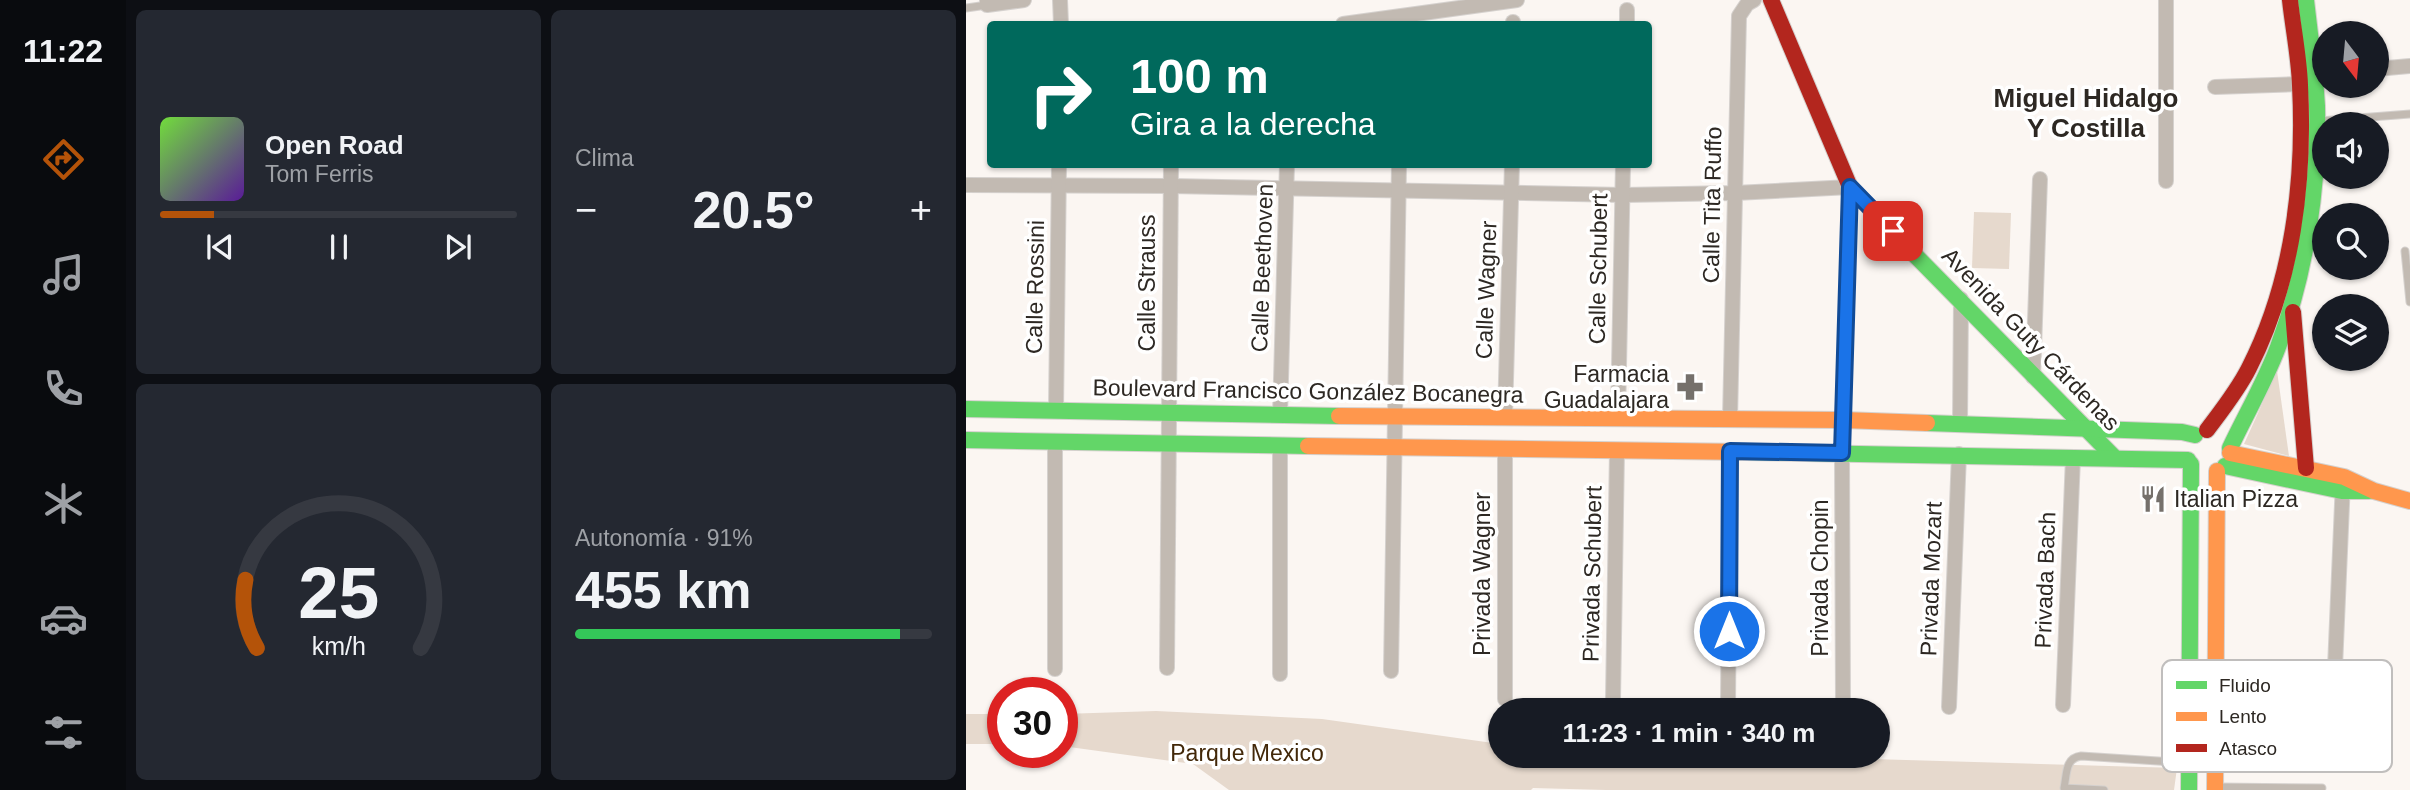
<!DOCTYPE html>
<html lang="es">
<meta charset="utf-8">
<style>
body{margin:0;font-family:Helvetica,sans-serif;background:#242831;color:#f1f3f6;height:100vh;display:flex;flex-direction:column;font-size:26px;white-space:nowrap}
*{box-sizing:border-box;margin:0}
p{font-size:23px;color:#9ea1a6}
.icon{flex:none;width:38px;height:38px;fill:none;stroke:currentColor;stroke-width:2;stroke-linecap:round;stroke-linejoin:round}
.map{position:relative;flex:1;overflow:hidden}
.drawer{display:flex;flex-direction:column;gap:10px;padding:10px;background:#0d0f14;width:840px}
.drawer>*{flex:none}
.banner{position:absolute;left:21px;top:21px;width:665px;height:147px;border-radius:7px;box-shadow:0 2px 5px #0004;background:#00695c;color:#fff;overflow:hidden}
.needle{width:46px;rotate:164deg}
.tools{position:absolute;left:1346px;top:21px;display:grid;gap:14px}
.tools a{display:grid;place-items:center;width:77px;height:77px;border-radius:50%;background:#171b24;box-shadow:0 2px 5px #0004;font-size:35px}
.speed{position:absolute;left:21px;top:677px;display:flex;gap:14px;font-size:35px;font-weight:700;text-align:center}
.speed>*{display:grid;place-content:center;width:91px;height:91px;border-radius:50%;background:#171b24;box-shadow:0 2px 5px #0004;line-height:1}
.speed .limit{border:10px solid #d22;background:#fff;color:#111}
.pin{position:absolute;display:grid;place-items:center;width:60px;height:60px;color:#fff;margin:-30px;border-radius:14px;box-shadow:0 4px 10px #0006}
.me{position:absolute;width:77px;margin:-38px;rotate:0deg;stroke-linejoin:round;filter:drop-shadow(0 0 5px #0008)}
.turn{display:flex;align-items:center;gap:24px;height:147px;padding:0 28px;font-size:32px}
.turn .icon{width:91px;height:91px;stroke-width:2.5}
.turn b{display:block;font-size:49px;line-height:60px}
.big{font-size:52px;font-weight:800;line-height:1.1}
.drawer .tile{flex:1;display:flex;flex-direction:column;justify-content:center;gap:10px;min-width:0;padding:0 24px;border-radius:10px;background:#242831}
.drawer .dial{align-items:center;gap:0}
.dial svg{height:182px;overflow:visible;fill:none;stroke:#363941;stroke-width:7;stroke-linecap:round;text-anchor:middle}
.dial text{fill:#f1f3f6;stroke:none}
.song{display:flex;align-items:center;gap:21px}
.cover{width:84px;height:84px;border-radius:10px;background:linear-gradient(135deg,hsl(100 70% 55%),hsl(270 70% 35%))}
.played{height:7px;border-radius:4px;background:linear-gradient(90deg,#b45309 15%,#363941 15%)}
.keys{display:flex;justify-content:space-around;direction:ltr}
.heat{display:flex;justify-content:space-between;align-items:center;font-size:38px;direction:ltr}
.charge{height:10px;border-radius:5px;background:linear-gradient(90deg,#34c759 91%,#363941 0)}
.drawer .tiles{flex:1;display:grid;gap:10px;grid-template-columns:repeat(2,1fr)}
.trip{position:absolute;left:522px;top:698px;width:402px;height:70px;border-radius:35px;background:#171b24;box-shadow:0 2px 5px #0004;font-weight:800;line-height:70px;text-align:center}
main{display:flex;flex:1;min-height:0}
.dock{display:flex;flex-direction:column;width:126px;justify-content:space-around;align-items:center;background:#090b0e;color:#9ea1a6}
.dock .icon{width:49px;height:49px}
.dock .on{color:#b45309}
.dock b{font-size:32px;color:#f1f3f6}
.map>svg:first-child{display:block}
</style>
<main>
<nav class="dock">
<b>11:22</b>
<svg class="icon on" aria-label="directions" viewBox="0 0 24 24"><path d="M12 3l9 9-9 9-9-9zM9 14v-3h6M13 9l2 2-2 2"/></svg>
<svg class="icon" aria-label="music" viewBox="0 0 24 24"><path d="M9 18V5l10-2v13"/><circle cx="6" cy="18" r="3"/><circle cx="16" cy="16" r="3"/></svg>
<svg class="icon" aria-label="phone" viewBox="0 0 24 24"><path d="M5 4h4l2 5-3 2q2 4 5 5l2-3 5 2v4C11 20 4 13 5 4z"/></svg>
<svg class="icon" aria-label="climate" viewBox="0 0 24 24"><path d="M12 3v18M4 7l16 10M4 17L20 7"/></svg>
<svg class="icon" aria-label="car" viewBox="0 0 24 24"><path d="M5 17H2v-5l4-1 3-4h7l3 4 3 1v5h-3M9 17h6M6 11h13"/><circle cx="7" cy="17" r="2"/><circle cx="17" cy="17" r="2"/></svg>
<svg class="icon" aria-label="filters" viewBox="0 0 24 24"><path d="M4 7h16M4 17h16"/><circle cx="9" cy="7" r="2"/><circle cx="15" cy="17" r="2"/></svg>
</nav>
<section class="drawer">
<div class="tiles">
<div class="tile">
<div class="song"><i class="cover"></i><div><b>Open Road</b><p>Tom Ferris</p></div></div>
<div class="played"></div>
<div class="keys"><svg class="icon" aria-label="previous" viewBox="0 0 24 24"><path d="M18 5L8 12l10 7zM5 5v14"/></svg><svg class="icon" aria-label="pause" viewBox="0 0 24 24"><path d="M8 5v14M16 5v14"/></svg><svg class="icon" aria-label="next" viewBox="0 0 24 24"><path d="M6 5l10 7-10 7zM19 5v14"/></svg></div>
</div>
<div class="tile"><p>Clima</p>
<div class="heat"><a>−</a><b class="big">20.5°</b><a>+</a></div>
</div>
<div class="tile dial"><svg viewBox="0 0 100 80">
<path d="M14 69A42 42 0 1 1 86 69"/>
<path d="M14 69A42 42 0 0 1 9 39" stroke="#b45309"/>
<text x="50" y="56" font-size="32" font-weight="700">25</text>
<text x="50" y="72" font-size="11">km/h</text>
</svg></div>
<div class="tile"><p>Autonomía · 91%</p><b class="big">455 km</b><div class="charge"></div></div>
</div>
</section>
<div class="map">
<svg width="1444" height="790" viewBox="0 0 1444 790">
<rect width="100%" height="100%" fill="#fbf6f2"/>
<!-- green -->
<g fill="#e6d9cd">
<path d="M1008 212 1045 213 1043 269 1006 268Z"/>
<path d="M1311 371 1323 456 1278 444Z"/>
<path d="M190 711 356 719 534 744V756H807L1211 768 1208 790H640L567 788 565 790H263L227 764 96 746V714Z"/>
<rect x="0" y="714" width="37" height="30"/>
</g>
<g fill="none" stroke-linecap="round" stroke-linejoin="round">
<defs>
<g id="lane">
<path d="M0 8 21 5"/>
<path d="M1354 121 1444 114"/>
<path d="M1439 251 1444 302"/>
<path d="M1250 787 1356 788"/>
<path d="M1138 790 1098 788C1101 774 1099 758 1115 756L1223 763"/>
</g>
<g id="street">
<path d="M21 0V5L58 0"/>
<path d="M94 0 95 24"/>
<path d="M377 24 551 0"/>
<path d="M547 24V22"/>
<path d="M661 24V10"/>
<path d="M1410 69 1444 66"/>
<path d="M1249 87 1334 84"/>
<path d="M1200 181V0"/>
<path d="M0 185 205 186 657 195 769 193 884 187 876 453 877 704"/>
<path d="M1067 377 1074 179"/>
<path d="M90 410 93 164"/>
<path d="M314 415 321 164"/>
<path d="M539 416 546 164"/>
<path d="M652 417 657 164"/>
<path d="M764 419 773 16 781 4 788 0"/>
<path d="M994 423 995 299"/>
<path d="M314 446V674"/>
<path d="M539 449V699"/>
<path d="M201 668 205 164"/>
<path d="M89 669V441"/>
<path d="M425 671 433 164"/>
<path d="M647 700 651 450"/>
<path d="M1097 705 1107 457"/>
<path d="M983 707 993 454"/>
<path d="M762 708 764 451"/>
<path d="M1367 714 1377 481"/>
</g>
<g id="fast">
<path d="M942 248 1149 458"/>
<path d="M0 409 373 416"/>
<path d="M961 423 1216 432 1229 435"/>
<path d="M0 440 342 446"/>
<path d="M1264 448C1280 414 1299 382 1312 347 1340 272 1353 186 1351 106 1349 71 1344 35 1340 0"/>
<path d="M780 452 1222 460"/>
<path d="M1259 466 1376 491H1403"/>
<path d="M1223 790 1225 464"/>
</g>
<g id="slow">
<path d="M373 416 877 420 961 423"/>
<path d="M342 446 780 452"/>
<path d="M1264 453 1378 477 1408 491 1444 501"/>
<path d="M1249 790 1251 471"/>
</g>
<g id="jam">
<path d="M805 0 884 187 942 248"/>
<path d="M1327 312 1340 468"/>
<path d="M1241 430C1256 410 1272 390 1283 368 1327 282 1339 180 1334 85 1333 57 1327 28 1324 0"/>
</g>
</defs>
<!-- lane casing -->
<use href="#lane" stroke="#d5d1ce" stroke-width="9"/>
<!-- street casing -->
<use href="#street" stroke="#d5d1ce" stroke-width="16"/>
<!-- fast casing -->
<use href="#fast" stroke="#d5d1ce" stroke-width="18"/>
<!-- slow casing -->
<use href="#slow" stroke="#d5d1ce" stroke-width="18"/>
<!-- jam casing -->
<use href="#jam" stroke="#d5d1ce" stroke-width="18"/>
<!-- lane -->
<use href="#lane" stroke="#c2bab2" stroke-width="7"/>
<!-- street -->
<use href="#street" stroke="#c2bab2" stroke-width="14"/>
<!-- fast -->
<use href="#fast" stroke="#63d668" stroke-width="16"/>
<!-- slow -->
<use href="#slow" stroke="#ff974d" stroke-width="16"/>
<!-- jam -->
<use href="#jam" stroke="#b3261e" stroke-width="16"/>
</g>
<g fill="none" stroke-linecap="round" stroke-linejoin="round">
<defs>
<path id="route" d="M763 631 764 451 876 453 884 187 927 231"/>
</defs>
<!-- route casing -->
<use href="#route" stroke="#114b97" stroke-width="18"/>
<!-- route -->
<use href="#route" stroke="#1a73e8" stroke-width="12"/>
</g>
<!-- icons -->
<defs>
<symbol id="pharmacy-bare" viewBox="-9 -9 18 18"><path d="M-2-6h4v4h4v4h-4v4h-4v-4h-4v-4h4Z" fill="#75706b" stroke="#fff" stroke-width="2.5" paint-order="stroke"/></symbol>
<symbol id="restaurant-bare" viewBox="-9 -9 18 18"><path d="M-5-6h1v4h1v-4h1v4h1v-4h1v5L-1.5 .5V6h-2V.5L-5-1ZM5-6V6H3V1.5H1.5Q1.5-4 5-6Z" fill="#75706b" stroke="#fff" stroke-width="2.5" paint-order="stroke"/></symbol>
</defs>
<g fill-rule="evenodd">
<use href="#pharmacy-bare" x="705" y="368" width="38" height="38"/>
<use href="#restaurant-bare" x="1168" y="480" width="38" height="38"/>
</g>
<g text-anchor="middle" stroke-width="7" stroke-linejoin="round" paint-order="stroke">
<!-- street labels -->
<g font-size="23" fill="#2d2823" stroke="#fff">
<text transform="translate(746 205) rotate(-89)" y="8">Calle Tita Ruffo</text>
<text transform="translate(296 268) rotate(-88)" y="8">Calle Beethoven</text>
<text transform="translate(632 269) rotate(-89)" y="8">Calle Schubert</text>
<text transform="translate(181 283) rotate(-90)" y="8">Calle Strauss</text>
<text transform="translate(69 287) rotate(-89)" y="8">Calle Rossini</text>
<text transform="translate(520 290) rotate(-88)" y="8">Calle Wagner</text>
<text transform="translate(1065 339) rotate(46)" y="8">Avenida Guty Cárdenas</text>
<text transform="translate(342 391) rotate(1)" y="8">Boulevard Francisco González Bocanegra</text>
<text transform="translate(516 574) rotate(-90)" y="8">Privada Wagner</text>
<text transform="translate(626 574) rotate(-89)" y="8">Privada Schubert</text>
<text transform="translate(854 578) rotate(-90)" y="8">Privada Chopin</text>
<text transform="translate(965 579) rotate(-88)" y="8">Privada Mozart</text>
<text transform="translate(1079 580) rotate(-88)" y="8">Privada Bach</text>
</g>
<!-- poi labels -->
<g font-size="23" fill="#2d2823" stroke="#fff" text-anchor="end">
<text x="703" y="382">Farmacia<tspan x="703" dy="26">Guadalajara</tspan></text>
<text x="1208" y="507" text-anchor="start">Italian Pizza</text>
</g>
<!-- park labels -->
<g font-size="23" fill="#422809" stroke="#fff">
<text x="281" y="761">Parque Mexico</text>
</g>
<!-- quarter labels -->
<g font-size="26" font-weight="bold" fill="#2d2823" stroke="#fff">
<text x="1120" y="107">Miguel Hidalgo<tspan x="1120" dy="30">Y Costilla</tspan></text>
</g>
</g>
<!-- legend -->
<rect x="1196" y="660" width="230" height="112" rx="10" fill="#fff" stroke="#c0bebd" stroke-width="2"/>
<rect x="1210" y="681" width="31" height="8" fill="#63d668"/>
<rect x="1210" y="712" width="31" height="9" fill="#ff974d"/>
<rect x="1210" y="744" width="31" height="8" fill="#b3261e"/>
<g font-size="19" fill="#2d2823">
<text x="1253" y="692">Fluido</text>
<text x="1253" y="723">Lento</text>
<text x="1253" y="755">Atasco</text>
</g>
</svg>
<div class="tools">
<a><svg class="needle" viewBox="-14 -14 28 28"><path d="M0-13l5 13h-10z" fill="#e53935"/><path d="M0 13l5-13h-10z" fill="#9ea1a6"/></svg></a>
<a><svg class="icon" aria-label="sound" viewBox="0 0 24 24"><path d="M4 9h4l5-4v14l-5-4H4zM17 9q2 3 0 6"/></svg></a>
<a><svg class="icon" aria-label="search" viewBox="0 0 24 24"><circle cx="10" cy="10" r="6"/><path d="M15 15l6 6"/></svg></a>
<a><svg class="icon" aria-label="layers" viewBox="0 0 24 24"><path d="M12 4l9 5-9 5-9-5zM3 14l9 5 9-5"/></svg></a>
</div>
<div class="speed"><div class="limit">30</div></div>
<div class="pin" style="left:927px;top:231px;background:#d93025"><svg class="icon" aria-label="arrive" viewBox="0 0 24 24"><path d="M6 21V4h12l-3 4 3 4H6"/></svg></div>
<svg class="me" style="left:763px;top:631px" viewBox="-20 -20 40 40"><circle r="17" fill="#1a73e8" stroke="#fff" stroke-width="3"/><path d="M0-11L8 9 0 5-8 9z" fill="#fff"/></svg>
<div class="trip">11:23 · 1 min · 340 m</div>
<div class="banner">
<div class="turn"><svg class="icon" aria-label="right" viewBox="0 0 24 24"><path d="M7 20v-9h11M14 6l5 5-5 5"/></svg><div><b>100 m</b>Gira a la derecha</div></div>
</div>
</div>
</main>
